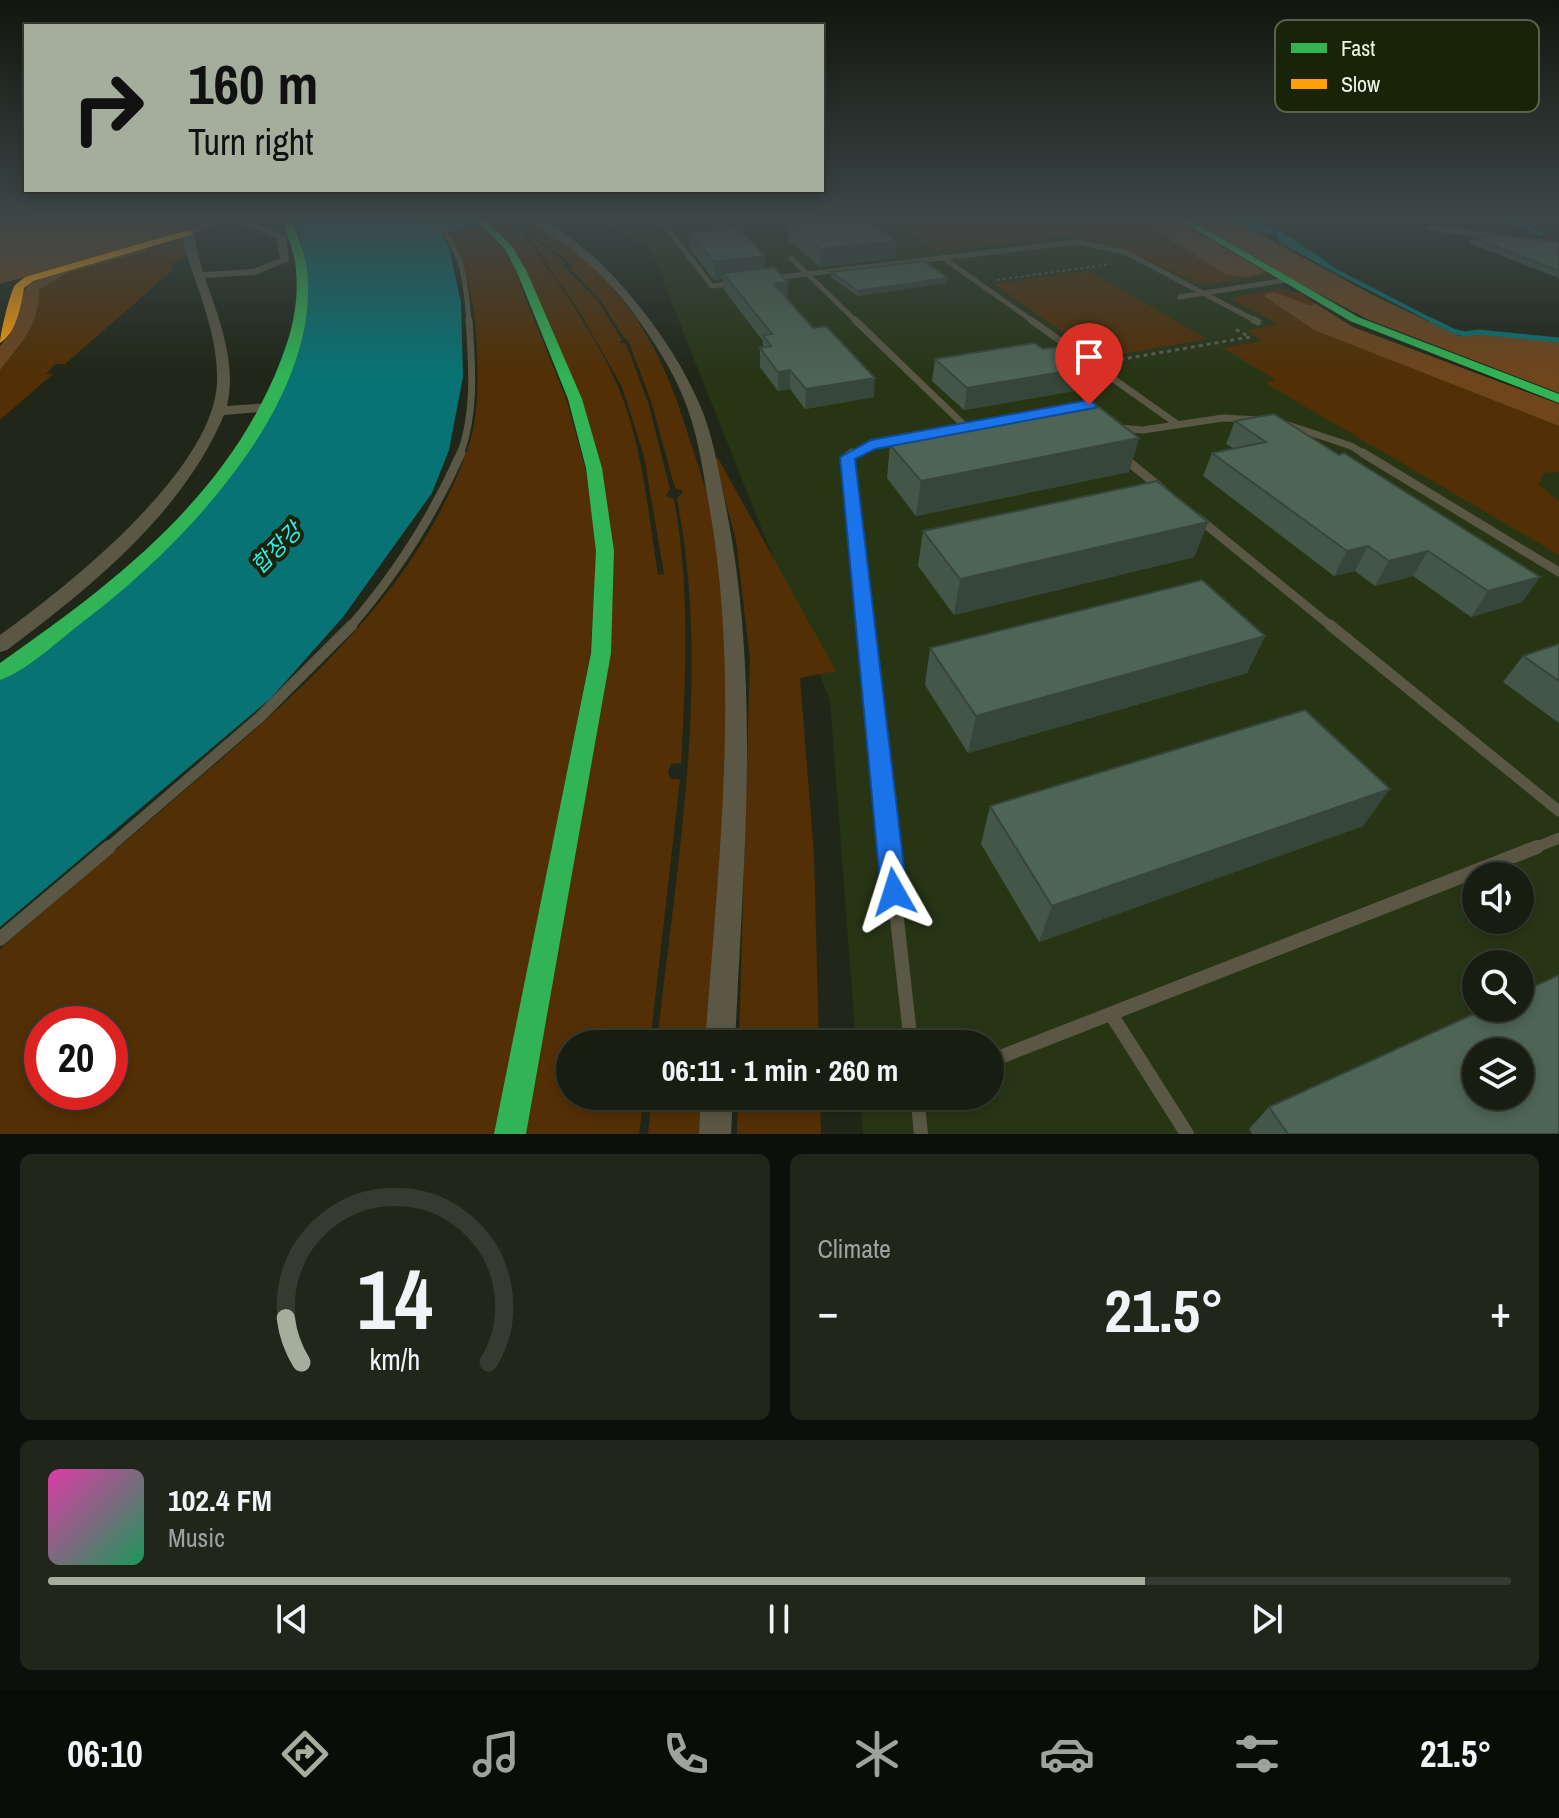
<!DOCTYPE html>
<meta charset="utf-8">
<style>
body{margin:0;font-family:"Archivo Narrow","Noto Sans KR",sans-serif;background:#21261b;color:#f1f3f6;height:100vh;display:flex;flex-direction:column;font-size:30px;white-space:nowrap}
*{box-sizing:border-box;margin:0}
p{font-size:26px;color:#9fa29f}
.icon{flex:none;width:44px;height:44px;fill:none;stroke:currentColor;stroke-width:2;stroke-linecap:round;stroke-linejoin:round}
.map{position:relative;height:1134px;overflow:hidden}
.details{display:flex;flex-direction:column;gap:20px;padding:20px;background:#0d100a;flex:1}
.details>*{flex:none}
.banner{position:absolute;left:24px;top:24px;width:800px;height:168px;border-radius:0px;box-shadow:0 4px 12px #0003,0 0 0 2px #363b32;background:#a5ae9d;color:#111;overflow:hidden}
.controls{position:absolute;left:1462px;top:862px;display:grid;gap:16px}
.controls a{display:grid;place-items:center;width:72px;height:72px;border-radius:50%;background:#181d12;box-shadow:0 4px 12px #0003,0 0 0 2px #363b32;font-size:40px}
.speed{position:absolute;left:24px;top:1006px;display:flex;gap:16px;font-size:40px;font-weight:700;text-align:center}
.speed>*{display:grid;place-content:center;width:104px;height:104px;border-radius:50%;background:#181d12;box-shadow:0 4px 12px #0003,0 0 0 2px #363b32;line-height:1}
.speed .limit{border:12px solid #d22;background:#fff;color:#111}
.pin{position:absolute;display:grid;place-items:center;width:68px;height:68px;color:#fff;margin:-82px -34px;border-radius:50% 50% 50% 0;rotate:-45deg;box-shadow:0 0 8px #0007}
.pin .icon{rotate:45deg}
.me{position:absolute;width:88px;margin:-44px;rotate:354deg;stroke-linejoin:round;filter:drop-shadow(0 0 6px #0008)}
.turn{display:flex;align-items:center;gap:28px;height:168px;padding:0 32px;font-size:36px}
.turn .icon{width:104px;height:104px;stroke-width:2.5}
.turn b{display:block;font-size:56px;line-height:68px}
.big{font-size:60px;font-weight:700;line-height:1.1}
.details .widget{flex:1;display:flex;flex-direction:column;justify-content:center;gap:12px;min-width:0;padding:0 28px;border-radius:12px;background:#21261b}
.details .dial{align-items:center;gap:0}
.dial svg{height:208px;overflow:visible;fill:none;stroke:#363b32;stroke-width:7;stroke-linecap:round;text-anchor:middle}
.dial text{fill:#f1f3f6;stroke:none}
.song{display:flex;align-items:center;gap:24px}
.cover{width:96px;height:96px;border-radius:12px;background:linear-gradient(135deg,hsl(320 70% 55%),hsl(150 70% 35%))}
.played{height:8px;border-radius:4px;background:linear-gradient(90deg,#a5ae9d 75%,#363b32 75%)}
.keys{display:flex;justify-content:space-around;direction:ltr}
.heat{display:flex;justify-content:space-between;align-items:center;font-size:44px;direction:ltr}
.details .tiles{flex:1;display:grid;gap:20px;grid-template-columns:1fr 1fr}
.widget:last-child{grid-column:span 2}
.trip{position:absolute;left:556px;top:1030px;width:448px;height:80px;border-radius:40px;background:#181d12;box-shadow:0 4px 12px #0003,0 0 0 2px #363b32;font-weight:700;line-height:80px;text-align:center}
.tab-bar{display:flex;height:128px;justify-content:space-around;align-items:center;background:#0a0c07;color:#9fa29f}
.tab-bar .icon{width:56px;height:56px}
.tab-bar .on{color:#a5ae9d}
.tab-bar b{font-size:36px;color:#f1f3f6}
.map>svg:first-child{display:block}
</style>
<div class="map">
<svg width="1559" height="1134" viewBox="0 0 1559 1134">
<rect width="100%" height="100%" fill="#202718"/>
<!-- built -->
<path fill="#273515" fill-rule="evenodd" d="M598 218H922L1070 233 1266 272 1343 327 1559 414V1134H863L860 1096H990V1044H856L830 700 651 251ZM1476 876H1520V920H1476ZM1476 964H1520V1008H1476ZM1476 1052H1520V1096H1476Z"/>
<!-- green -->
<g fill="#532f05" fill-rule="evenodd">
<path d="M483 218H505L518 227C553 275 596 334 619 389 643 447 648 513 658 575L664 574 644 456 622 387 582 316 526 233 566 263 563 265 598 301 622 340 619 342 626 344 648 402 670 489 666 496 674 499C690 586 686 675 681 763L671 764 668 772 671 779H680L650 1044H570V1096H644L639 1134H523L607 652 579 397 490 223Z"/>
<path d="M512 218C546 218 573 248 596 271 645 318 670 374 689 438 699 468 710 499 716 531 729 592 727 656 726 718 724 827 715 935 708 1044H657C676 865 712 678 677 499L683 491 675 488 651 401 628 340 624 338 601 301 570 268 572 265Z"/>
<path d="M889 218H1136L1168 239 1269 275 1202 285 1111 244 1070 236 936 251Z"/>
<path d="M483 225 505 252 516 274 567 401 586 471 597 554 590 656 495 1134H0V949C61 896 123 844 184 791 296 696 416 593 467 451 479 419 478 383 477 349 475 309 469 268 447 234ZM42 1024H110V1092H42Z"/>
<path d="M182 238 186 256 172 264 174 269 65 364H55L46 374H53L0 420V370L22 343 39 290 67 273Z"/>
<path d="M1089 271 1207 339 1099 358 994 284Z"/>
<path d="M1280 289 1300 293 1316 304C1300 307 1283 296 1266 297L1314 330 1559 426V472L1543 473 1539 485 1559 501V555L1265 383 1276 380 1223 348 1263 341 1246 331 1278 324 1236 302 1233 299 1237 296Z"/>
<path d="M718 458 836 671 800 678 814 855 819 1044H739L750 659 736 540 714 459Z"/>
<path d="M652 1096H705L703 1134H648Z"/>
<path d="M738 1096H820L821 1134H737Z"/>
</g>
<!-- forest -->
<g fill="#6f451c">
<path d="M0 218H210L164 238 0 284Z"/>
<path d="M1136 218H1173L1266 272 1244 277 1225 274Z"/>
<path d="M1187 218H1230L1373 295 1459 336 1482 334 1559 341V393L1367 319 1295 281Z"/>
<path d="M143 248 149 250 67 273 39 290C40 324 20 345 0 370V346L10 334 24 290 30 282Z"/>
<path d="M1273 292 1309 305 1316 304 1353 327 1559 404V426L1314 330 1265 297V294Z"/>
</g>
<!-- water -->
<g fill="#077374">
<path d="M291 218H422L428 222 475 218 481 222 442 234 449 247 461 302 463 377 449 450 432 493 343 617 271 698 0 927V677L105 599 251 440 305 294 301 237Z"/>
<path d="M1230 218C1274 218 1312 253 1346 276L1343 277 1279 242 1276 234 1249 230Z"/>
</g>
<g fill="none" stroke-linecap="round" stroke-linejoin="round">
<!-- stream-far1 -->
<g stroke="#077374" stroke-width="4">
<path d="M1509 218 1541 234"/>
<path d="M1338 272 1435 322"/>
</g>
<!-- stream -->
<path stroke="#077374" stroke-width="5" d="M1431 320 1453 331 1465 334 1478 332 1559 340"/>
<!-- path-far1 -->
<path stroke="#5d5d4e" stroke-width="2" stroke-dasharray="3 3" stroke-linecap="butt" d="M997 280 1111 264"/>
<!-- path -->
<path stroke="#5d5d4e" stroke-width="3" stroke-dasharray="4 4" stroke-linecap="butt" d="M1112 361 1250 337 1235 329"/>
<!-- lane-far4 -->
<g stroke="#5a5744" stroke-width="5">
<path d="M430 218C463 243 466 283 469 322"/>
<path d="M659 218 712 286 734 283"/>
<path d="M942 257 1034 322"/>
<path d="M791 258 857 322"/>
<path d="M773 278 1077 242 1125 252 1258 322"/>
<path d="M1180 297 1286 280"/>
</g>
<!-- lane-far3 -->
<g stroke="#5a5744" stroke-width="7">
<path d="M855 320 966 427"/>
<path d="M1031 320 1076 352"/>
<path d="M1254 320 1258 322"/>
<path d="M1088 361 1177 424"/>
<path d="M1285 424 1351 446 1366 455"/>
<path d="M1119 428 1143 430 1223 418 1259 420"/>
<path d="M460 455C476 412 472 365 469 320"/>
<path d="M850 455 871 445 1089 405 1101 414"/>
</g>
<!-- lane-far2 -->
<g stroke="#5a5744" stroke-width="9">
<path d="M852 453 847 457 846 466 864 627"/>
<path d="M1363 453 1559 572"/>
<path d="M1124 458 1162 489"/>
<path d="M1198 518 1332 627"/>
<path d="M350 627C397 573 432 518 461 453"/>
</g>
<!-- lane-far1 -->
<g stroke="#5a5744" stroke-width="11">
<path d="M864 625 889 849"/>
<path d="M1330 625 1559 811"/>
<path d="M107 849 259 718 352 625"/>
<path d="M1532 849 1559 838"/>
</g>
<!-- lane -->
<g stroke="#5a5744" stroke-width="14">
<path d="M889 847 911 1044"/>
<path d="M0 939 109 847"/>
<path d="M1111 1014 1187 1134"/>
<path d="M990 1061 1537 847"/>
<path d="M917 1096 921 1134"/>
</g>
<!-- street -->
<g fill="#5a5744" fill-rule="evenodd">
<path d="M214 218H226L193 234 203 272 253 269 280 258 276 238 227 218H239L286 236 289 261 255 275 205 278C219 318 237 363 227 406L269 403 276 407 269 411 224 415C182 514 91 587 7 650L0 652V635C67 587 213 471 217 383 219 335 196 286 183 243V233Z"/>
<path d="M528 218C554 218 597 259 615 278 649 315 679 357 699 403 713 434 718 469 725 502 762 681 743 863 735 1044H705C718 865 741 683 709 505 703 473 699 440 688 410 678 380 660 351 642 325 624 298 601 273 576 253 561 241 541 231 528 218Z"/>
<path d="M1431 225 1508 235 1513 238 1508 241 1428 230 1426 228Z"/>
<path d="M701 1096H733L731 1134H699Z"/>
</g>
<!-- fast -->
<g fill="#30b455" fill-rule="evenodd">
<path d="M282 218H291C297 235 305 252 307 270 322 403 181 548 84 621 63 637 24 673 0 680V663C107 588 213 508 269 388 287 351 300 311 296 270 295 252 286 235 282 218Z"/>
<path d="M474 218H483L512 246 527 272 582 399 602 468 614 551 611 653 526 1134H494L591 653 596 551 586 468 568 399 517 272 505 249Z"/>
<path d="M1176 218H1186L1358 317 1559 394V403L1350 321Z"/>
</g>
<!-- slow -->
<path fill="#ff9f0a" fill-rule="evenodd" d="M188 230 193 233 191 235 33 281 24 288C21 306 16 334 0 343 0 334 10 292 15 285 15 285 25 277 25 277Z"/>
</g>
<!-- wall -->
<g fill="#435648">
<path d="M824 218H865L895 258 820 267 788 240V223L824 219Z"/>
<path d="M689 232 765 256V268L788 299 874 397 805 409 790 389 778 391 760 367V348L763 347V341L724 290 723 279 714 280 690 249Z"/>
<path d="M1472 237 1559 242V278L1469 243Z"/>
<path d="M831 272 947 283 858 296 831 277Z"/>
<path d="M935 359 1091 388 964 410 932 381Z"/>
<path d="M1235 421 1339 455 1540 577 1522 602 1471 617 1413 576 1375 586 1355 571 1334 576 1203 476 1212 453 1233 448 1226 444Z"/>
<path d="M1139 438 1129 472 916 516 887 478 890 445Z"/>
<path d="M1208 522 1194 557 954 615 918 566 923 531Z"/>
<path d="M1265 636 1247 673 968 753 925 685 930 648Z"/>
<path d="M1559 644V723L1503 682 1523 656Z"/>
<path d="M990 806 1363 826 1039 942 981 844Z"/>
<path d="M1269 1107 1559 1134H1252L1249 1129Z"/>
</g>
<!-- shaded-wall -->
<g fill="#37463b">
<path d="M896 241 895 258 820 267 821 249Z"/>
<path d="M765 256V274L723 273V279L714 280V262Z"/>
<path d="M948 278 947 283 858 296V291Z"/>
<path d="M788 282V299L774 284Z"/>
<path d="M1097 366 1091 388 964 410 967 388Z"/>
<path d="M790 370V389L778 391V372Z"/>
<path d="M875 378 874 397 805 409 806 389Z"/>
<path d="M1139 438 1129 472 916 516 921 481Z"/>
<path d="M1208 522 1194 557 954 615 960 579Z"/>
<path d="M1368 546 1355 571 1334 576 1347 551Z"/>
<path d="M1428 551 1413 576 1375 586 1389 561Z"/>
<path d="M1540 577 1522 602 1471 617 1488 591Z"/>
<path d="M1265 636 1247 673 968 753 976 716Z"/>
<path d="M1390 789 1363 826 1039 942 1052 906Z"/>
</g>
<!-- building -->
<g fill="#4e6454" stroke="#37463b" stroke-width="2" fill-rule="evenodd">
<path d="M825 218H865L896 241 821 249 788 223 826 219Z"/>
<path d="M739 228 765 256 714 262 689 232 712 231Z"/>
<path d="M1498 235 1559 242V271L1472 237Z"/>
<path d="M924 261 948 278 858 291 831 272Z"/>
<path d="M774 267 788 282 774 284 813 328 826 326 875 378 806 389 790 370 778 372 760 348 771 346 763 335 772 334 723 273Z"/>
<path d="M1034 343 1043 349 1068 345 1097 366 967 388 935 359Z"/>
<path d="M1099 407 1139 438 921 481 890 445Z"/>
<path d="M1274 414 1339 455 1344 453 1540 577 1488 591 1428 551 1389 561 1368 546 1347 551 1212 453 1266 442 1235 421Z"/>
<path d="M1157 481 1208 522 960 579 923 531Z"/>
<path d="M1202 580 1265 636 976 716 930 648Z"/>
<path d="M1559 644V681L1523 656Z"/>
<path d="M1305 710 1390 789 1052 906 990 806Z"/>
<path d="M1559 975V1134H1288L1269 1107 1487 1008H1520V993ZM1476 1052H1520V1096H1476Z"/>
</g>
<!-- sky -->
<linearGradient id="sky" x2="0" y2="1"><stop stop-color="#12150d"/><stop offset="0.58" stop-color="#3c4748"/><stop offset="1" stop-color="#3c4748" stop-opacity="0"/></linearGradient>
<rect width="1559" height="376" fill="url(#sky)"/>
<!-- route -->
<path fill="#1a73e8" stroke="#114b97" stroke-width="2" d="M1089 400 1096 405 1094 408 875 449 855 459 907 892 903 901 894 904 884 901 881 892 840 457 871 440Z"/>
<g text-anchor="middle" stroke-width="8" stroke-linejoin="round" paint-order="stroke">
<!-- water labels -->
<g font-size="22" font-style="italic" fill="#30f0f4" stroke="#182308">
<text transform="translate(276 548) rotate(-45)" y="8">합장강</text>
</g>
</g>
<!-- legend -->
<rect x="1275" y="20" width="264" height="92" rx="12" fill="#182308" stroke="#58624a" stroke-width="2"/>
<rect x="1291" y="43" width="36" height="10" fill="#30b455"/>
<rect x="1291" y="79" width="36" height="10" fill="#ff9f0a"/>
<g font-size="22" fill="#edf6e5">
<text x="1341" y="56">Fast</text>
<text x="1341" y="92">Slow</text>
</g>
</svg>
<div class="controls">
<a><svg class="icon" aria-label="sound" viewBox="0 0 24 24"><path d="M4 9h4l5-4v14l-5-4H4zM17 9q2 3 0 6"/></svg></a>
<a><svg class="icon" aria-label="search" viewBox="0 0 24 24"><circle cx="10" cy="10" r="6"/><path d="M15 15l6 6"/></svg></a>
<a><svg class="icon" aria-label="layers" viewBox="0 0 24 24"><path d="M12 4l9 5-9 5-9-5zM3 14l9 5 9-5"/></svg></a>
</div>
<div class="speed"><div class="limit">20</div></div>
<div class="pin" style="left:1089px;top:405px;background:#d93025"><svg class="icon" aria-label="arrive" viewBox="0 0 24 24"><path d="M6 21V4h12l-3 4 3 4H6"/></svg></div>
<svg class="me" style="left:894px;top:892px" viewBox="-20 -20 40 40"><path d="M0-17L14 15 0 8-14 15z" fill="#1a73e8" stroke="#fff" stroke-width="4"/></svg>
<div class="trip">06:11 · 1 min · 260 m</div>
<div class="banner">
<div class="turn"><svg class="icon" aria-label="right" viewBox="0 0 24 24"><path d="M7 20v-9h11M14 6l5 5-5 5"/></svg><div><b>160 m</b>Turn right</div></div>
</div>
</div>
<section class="details">
<div class="tiles">
<div class="widget dial"><svg viewBox="0 0 100 80">
<path d="M14 69A42 42 0 1 1 86 69"/>
<path d="M14 69A42 42 0 0 1 8 52" stroke="#a5ae9d"/>
<text x="50" y="56" font-size="32" font-weight="700">14</text>
<text x="50" y="72" font-size="11">km/h</text>
</svg></div>
<div class="widget"><p>Climate</p>
<div class="heat"><a>−</a><b class="big">21.5°</b><a>+</a></div>
</div>
<div class="widget">
<div class="song"><i class="cover"></i><div><b>102.4 FM</b><p>Music</p></div></div>
<div class="played"></div>
<div class="keys"><svg class="icon" aria-label="previous" viewBox="0 0 24 24"><path d="M18 5L8 12l10 7zM5 5v14"/></svg><svg class="icon" aria-label="pause" viewBox="0 0 24 24"><path d="M8 5v14M16 5v14"/></svg><svg class="icon" aria-label="next" viewBox="0 0 24 24"><path d="M6 5l10 7-10 7zM19 5v14"/></svg></div>
</div>
</div>
</section>
<nav class="tab-bar">
<b>06:10</b>
<svg class="icon on" aria-label="directions" viewBox="0 0 24 24"><path d="M12 3l9 9-9 9-9-9zM9 14v-3h6M13 9l2 2-2 2"/></svg>
<svg class="icon" aria-label="music" viewBox="0 0 24 24"><path d="M9 18V5l10-2v13"/><circle cx="6" cy="18" r="3"/><circle cx="16" cy="16" r="3"/></svg>
<svg class="icon" aria-label="phone" viewBox="0 0 24 24"><path d="M5 4h4l2 5-3 2q2 4 5 5l2-3 5 2v4C11 20 4 13 5 4z"/></svg>
<svg class="icon" aria-label="climate" viewBox="0 0 24 24"><path d="M12 3v18M4 7l16 10M4 17L20 7"/></svg>
<svg class="icon" aria-label="car" viewBox="0 0 24 24"><path d="M5 17H2v-5l4-1 3-4h7l3 4 3 1v5h-3M9 17h6M6 11h13"/><circle cx="7" cy="17" r="2"/><circle cx="17" cy="17" r="2"/></svg>
<svg class="icon" aria-label="filters" viewBox="0 0 24 24"><path d="M4 7h16M4 17h16"/><circle cx="9" cy="7" r="2"/><circle cx="15" cy="17" r="2"/></svg>
<b>21.5°</b>
</nav>
